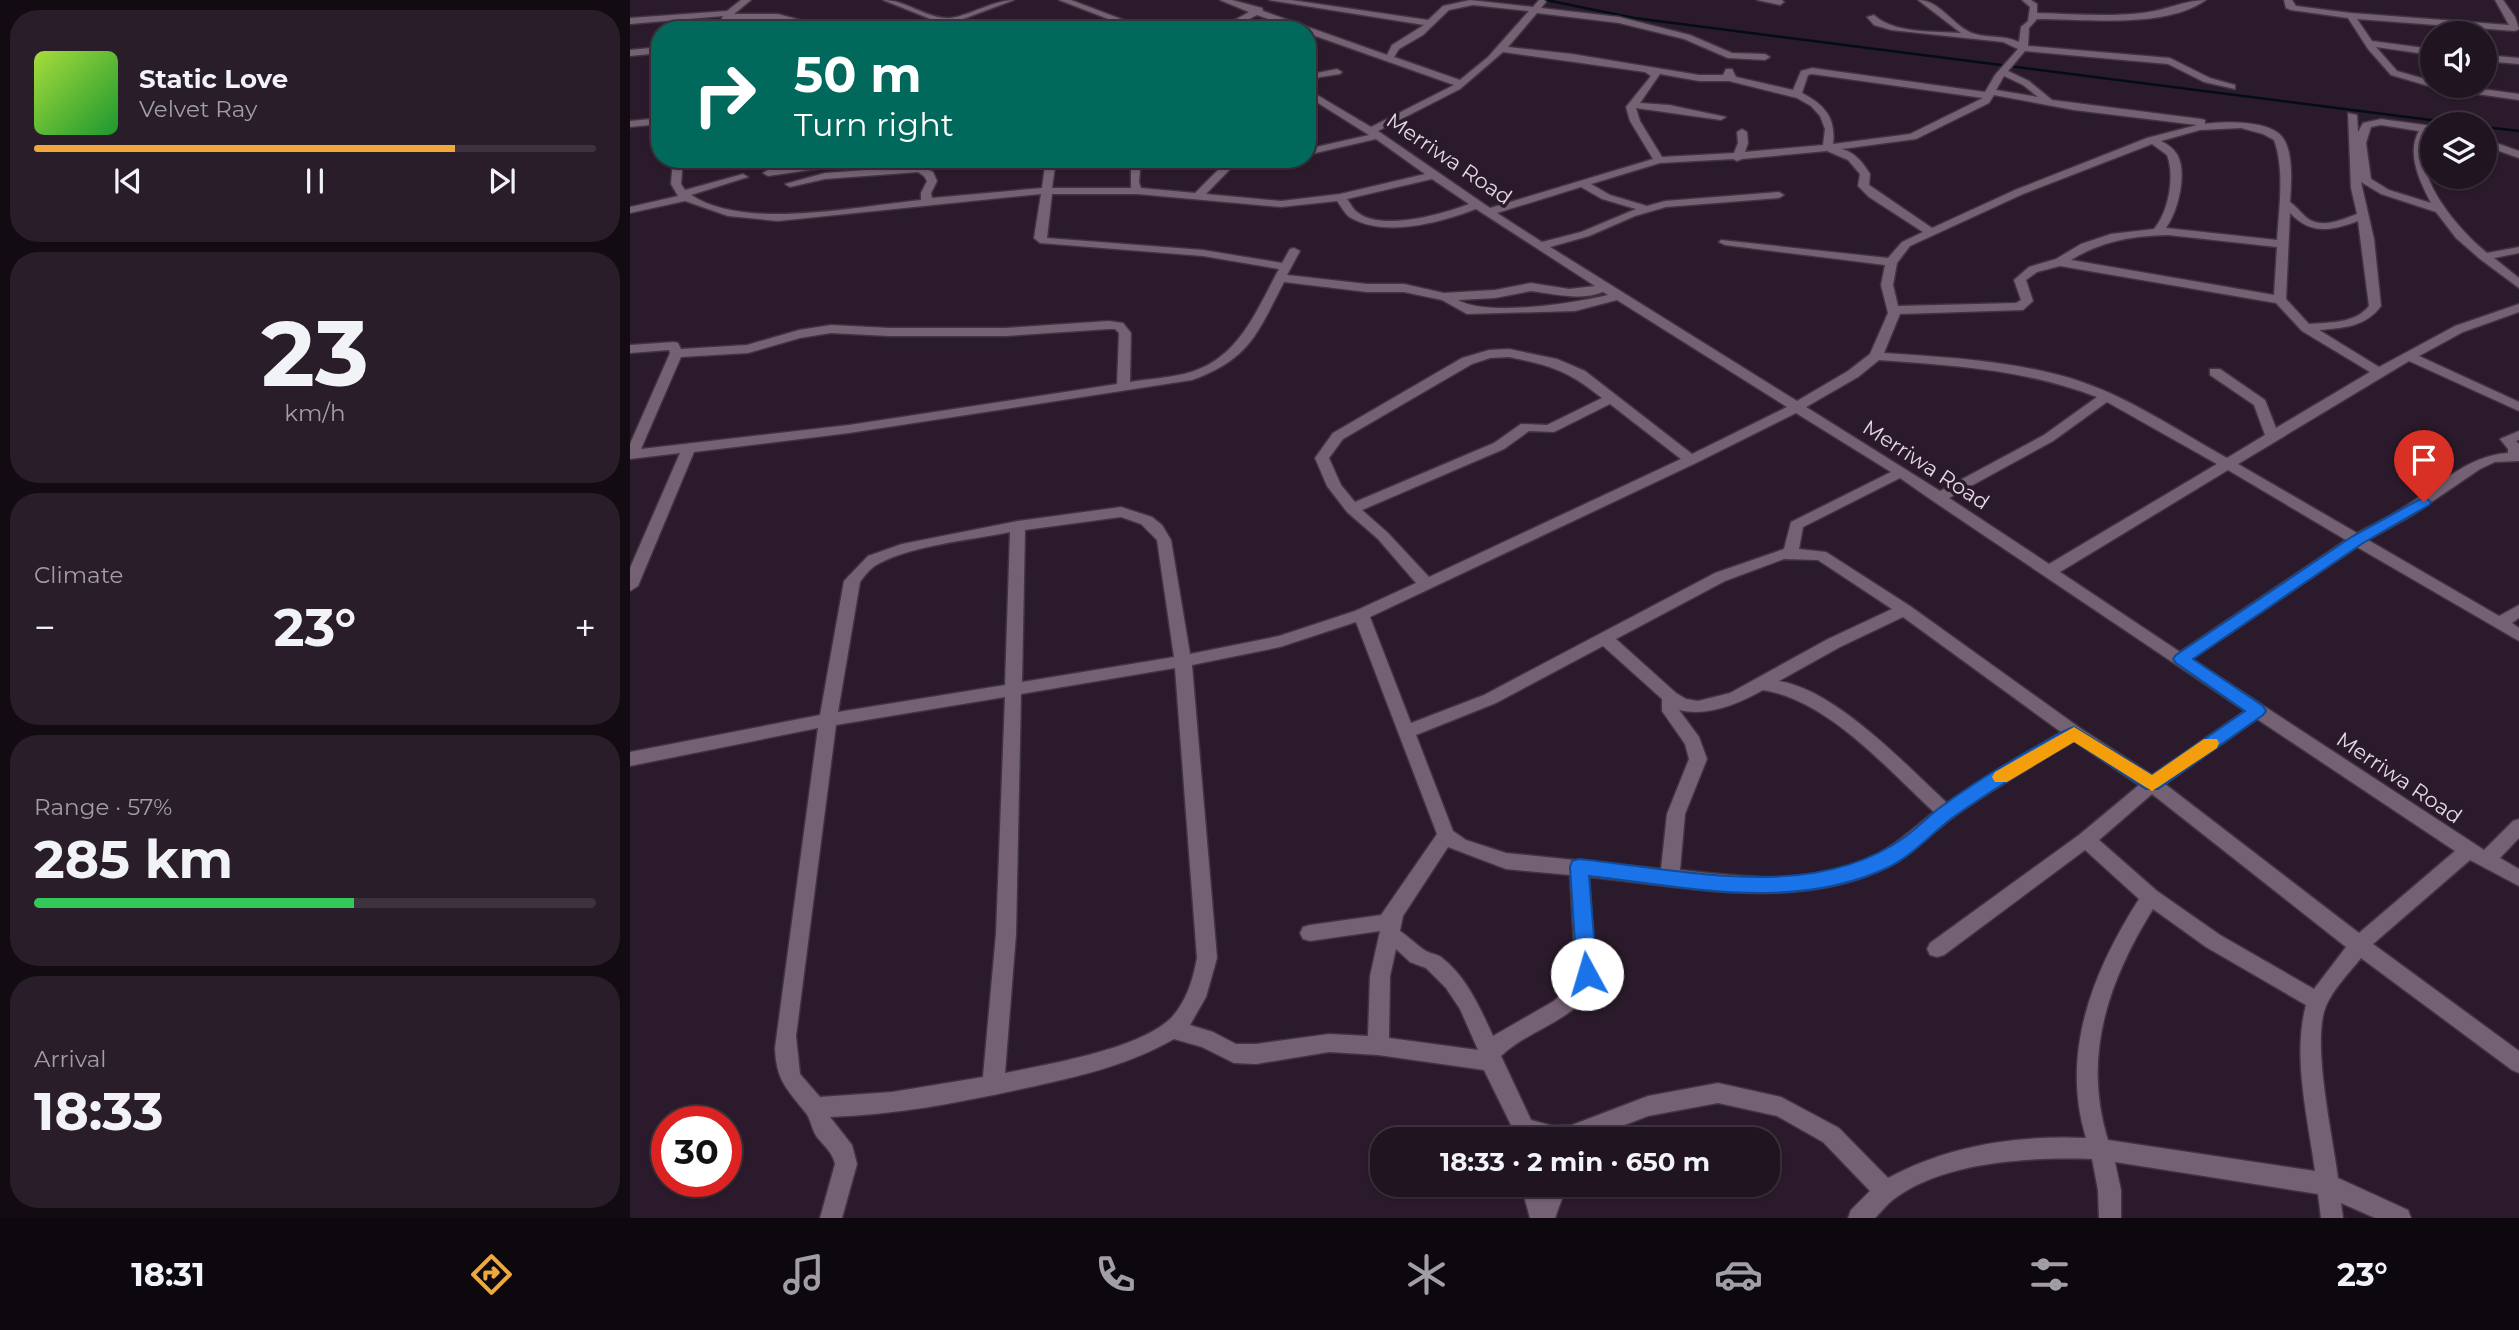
<!DOCTYPE html>
<meta charset="utf-8">
<style>
body{margin:0;font-family:Montserrat,sans-serif;background:#281d29;color:#f1f3f6;height:100vh;display:flex;flex-direction:column;font-size:26px;white-space:nowrap}
*{box-sizing:border-box;margin:0}
p{font-size:23px;color:#a29ea5}
.icon{flex:none;width:38px;height:38px;fill:none;stroke:currentColor;stroke-width:2;stroke-linecap:round;stroke-linejoin:round}
.map{position:relative;flex:1;overflow:hidden}
.drawer{display:flex;flex-direction:column;gap:10px;padding:10px;background:#120b12;width:630px}
.drawer>*{flex:none}
.hud{position:absolute;left:21px;top:21px;width:665px;height:147px;border-radius:28px;box-shadow:0 2px 5px #0004,0 0 0 2px #3d333e;background:#00695c;color:#fff;overflow:hidden}
.buttons{position:absolute;left:1790px;top:21px;display:grid;gap:14px}
.buttons a{display:grid;place-items:center;width:77px;height:77px;border-radius:50%;background:#201420;box-shadow:0 2px 5px #0004,0 0 0 2px #3d333e;font-size:35px}
.speed{position:absolute;left:21px;top:1106px;display:flex;gap:14px;font-size:35px;font-weight:700;text-align:center}
.speed>*{display:grid;place-content:center;width:91px;height:91px;border-radius:50%;background:#201420;box-shadow:0 2px 5px #0004,0 0 0 2px #3d333e;line-height:1}
.speed .limit{border:10px solid #d22;background:#fff;color:#111}
.pin{position:absolute;display:grid;place-items:center;width:60px;height:60px;color:#fff;margin:-72px -30px;border-radius:50% 50% 50% 0;rotate:-45deg;box-shadow:0 0 7px #0007}
.pin .icon{rotate:45deg}
.me{position:absolute;width:77px;margin:-38px;rotate:354deg;stroke-linejoin:round;filter:drop-shadow(0 0 5px #0008)}
.turn{display:flex;align-items:center;gap:24px;height:147px;padding:0 28px;font-size:32px}
.turn .icon{width:91px;height:91px;stroke-width:2.5}
.turn b{display:block;font-size:49px;line-height:60px}
.big{font-size:52px;font-weight:700;line-height:1.1}
.drawer .tile{flex:1;display:flex;flex-direction:column;justify-content:center;gap:10px;min-width:0;padding:0 24px;border-radius:28px;background:#281d29}
.drawer .dial{align-items:center;gap:0}
.dial b{font-size:91px;line-height:1}
.song{display:flex;align-items:center;gap:21px}
.cover{width:84px;height:84px;border-radius:10px;background:linear-gradient(135deg,hsl(80 70% 55%),hsl(130 70% 35%))}
.played{height:7px;border-radius:4px;background:linear-gradient(90deg,#eea83c 75%,#3d333e 75%)}
.keys{display:flex;justify-content:space-around;direction:ltr}
.heat{display:flex;justify-content:space-between;align-items:center;font-size:38px;direction:ltr}
.charge{height:10px;border-radius:5px;background:linear-gradient(90deg,#34c759 57%,#3d333e 0)}
.trip{position:absolute;left:740px;top:1127px;width:410px;height:70px;border-radius:28px;background:#201420;box-shadow:0 2px 5px #0004,0 0 0 2px #3d333e;font-weight:700;line-height:70px;text-align:center}
.tab-bar{display:flex;height:112px;justify-content:space-around;align-items:center;background:#0d080d;color:#a29ea5}
.tab-bar .icon{width:49px;height:49px}
.tab-bar .active{color:#eea83c}
.tab-bar b{font-size:32px;color:#f1f3f6}
main{display:flex;flex:1;min-height:0}
.map>svg:first-child{display:block}
</style>
<main>
<section class="drawer">
<div class="tile">
<div class="song"><i class="cover"></i><div><b>Static Love</b><p>Velvet Ray</p></div></div>
<div class="played"></div>
<div class="keys"><svg class="icon" aria-label="previous" viewBox="0 0 24 24"><path d="M18 5L8 12l10 7zM5 5v14"/></svg><svg class="icon" aria-label="pause" viewBox="0 0 24 24"><path d="M8 5v14M16 5v14"/></svg><svg class="icon" aria-label="next" viewBox="0 0 24 24"><path d="M6 5l10 7-10 7zM19 5v14"/></svg></div>
</div>
<div class="tile dial"><b>23</b><p>km/h</p></div>
<div class="tile"><p>Climate</p>
<div class="heat"><a>−</a><b class="big">23°</b><a>+</a></div>
</div>
<div class="tile"><p>Range · 57%</p><b class="big">285 km</b><div class="charge"></div></div>
<div class="tile"><p>Arrival</p><b class="big">18:33</b></div>
</section>
<div class="map">
<svg width="1889" height="1218" viewBox="0 0 1889 1218">
<rect width="100%" height="100%" fill="#2b1a2b"/>
<g fill="none" stroke-linecap="round" stroke-linejoin="round">
<!-- stream -->
<g stroke="#030d15" stroke-width="2.5">
<path d="M916 0 1004 18 1832 124"/>
<path d="M1855 127 1889 131"/>
</g>
<defs>
<g id="minor">
<path d="M111 0H121L104 14H148L207 30H191L148 20 100 19 95 30H86L93 16 0 24V18L97 11Z"/>
<path d="M253 0C276 0 294 17 316 18 331 20 362 0 384 0L325 22 343 30C334 30 328 27 319 26 310 24 298 30 289 30L308 22Z"/>
<path d="M429 0H441L520 30H507Z"/>
<path d="M590 0H602L632 8 633 11 757 55 762 45 794 25 639 0H661L798 20 813 6 840 0 903 7 909 0H914L916 2 911 8 989 17 1060 35 1102 53 1135 54 1140 57 1135 60 1098 58 1054 39 989 23 907 13 878 47 942 54 1069 75H1093L1096 69H1102L1106 77 1163 90 1171 71 1182 68 1355 92 1365 75 1388 49 1373 42 1261 30 1244 25 1237 17 1244 15C1264 34 1305 31 1331 33L1288 0C1311 0 1324 28 1345 34 1360 38 1374 35 1389 42L1391 27 1398 21 1400 7 1392 0H1401L1407 4V13C1442 14 1477 17 1512 13 1534 11 1555 0 1576 0 1535 29 1456 19 1407 19L1399 28 1398 46 1540 58 1580 78 1605 85V89L1574 82 1538 64 1395 51 1378 71 1399 81 1422 100 1571 119 1575 120V124C1594 121 1641 120 1653 138 1664 154 1661 184 1660 202 1667 207 1671 213 1677 218 1692 229 1711 220 1727 214L1721 188 1718 113 1727 115 1728 132 1733 123 1751 119 1802 126V132L1797 134C1779 175 1829 230 1857 253L1889 247V253L1864 258 1889 278V288L1850 259 1826 238 1806 212 1751 194 1731 182 1744 239 1751 306C1736 327 1713 328 1689 330L1749 367 1825 326 1889 304V312L1833 332 1789 356 1889 402V411L1779 361 1608 464 1727 533C1742 525 1757 518 1771 509 1805 489 1837 455 1878 453V449L1870 439 1889 431V440L1886 441 1889 444V461L1865 462 1850 469 1781 516 1738 540 1869 616 1889 605V618L1882 623 1889 628V641L1727 547 1562 659 1854 850 1883 821 1889 819V838L1870 858 1889 869V886L1840 860 1743 944 1889 1051V1073L1882 1070 1731 958C1720 972 1703 989 1696 1006 1681 1042 1703 1137 1708 1178L1778 1210 1781 1218H1745L1711 1203 1713 1218H1691L1688 1194 1485 1162 1491 1190V1218H1469L1468 1190 1462 1159C1402 1157 1314 1161 1264 1199 1257 1204 1251 1212 1245 1218H1218L1221 1210 1240 1191 1193 1142 1147 1116 1088 1103 1018 1116 958 1139H885L883 1129 854 1070 748 1055 699 1052 626 1064 604 1063 572 1047 544 1039C499 1065 447 1077 396 1088 332 1102 266 1115 200 1117L222 1145 227 1164 212 1218H190L205 1164C203 1153 194 1146 187 1137 181 1129 181 1118 175 1112 157 1089 146 1080 145 1048L188 728 0 766V752L190 715 214 581 238 556 272 544 388 521 491 507 522 517 532 525 541 540 560 654 649 636 725 611 786 583 748 539 717 512 697 486 685 458 703 433 832 358 859 350 879 349 927 359 955 371 1062 454 1157 407 987 300 945 311 837 314 812 300 774 292H737L654 282C627 334 620 359 562 380L219 433 64 452 8 586 0 591V568L50 453 0 459V444L40 353 39 350 0 353V345L44 342 48 343 51 349 117 345 169 330 201 325 259 328H375L479 321 493 323 501 333 500 382C518 379 536 378 554 374 608 361 625 313 649 269L573 256 410 243 404 238 411 194 148 221 98 216 55 201 0 213V207L48 196 41 184 43 159H53L51 184 55 190 113 174 118 177 61 195C115 231 229 206 291 200V193L297 181 294 176 288 172 195 179 160 187 155 184 195 173 290 166 303 172 307 181 301 193 302 198 412 188 416 159H426L422 188H501V159H511L509 182 511 188 565 193 599 159H610L576 194 651 201 710 194 795 174 746 139 677 155V149L739 135 677 96V89L741 127 824 85 677 33V30H669L627 15 598 30H587L619 12ZM843 5 899 11 858 57 830 80 764 57 769 49 793 35 819 10ZM873 52 1015 72 1021 76 996 107 1000 121 1023 159 860 208 748 131 830 89ZM1030 74 1069 81H1099L1167 98 1181 106 1190 116 1195 129 1193 145 1115 152 1118 143 1117 132 1112 129 1107 132 1108 143 1104 153 1032 157 1010 121 1006 108 1091 120 1096 117 1039 105 1010 103ZM1182 74 1353 98 1280 134 1203 144C1206 118 1195 105 1172 93L1178 75ZM1374 76 1393 85 1408 97 1366 90ZM1364 95 1444 110 1567 125 1517 138 1385 190 1302 228 1239 185 1240 174C1233 163 1226 153 1212 149L1286 139 1359 103ZM1751 125 1789 131C1776 153 1790 182 1801 203L1759 190 1741 179 1736 143 1741 127ZM1611 128 1633 134 1644 140C1655 170 1649 208 1647 240L1536 228C1548 211 1557 175 1548 156 1544 148 1537 144 1531 141L1570 130ZM1522 144 1537 155C1545 176 1539 211 1524 229L1481 234 1451 244 1426 259 1399 267 1384 280 1391 300 1386 303 1268 306 1263 285 1267 263 1280 246 1393 194ZM1197 151 1218 160 1230 174 1228 186 1239 197 1293 232 1272 242 1258 258 1091 240 1089 242 1095 245 1255 265 1251 285 1258 313 1240 354 1218 371 1167 401 920 247 959 236 1005 216 1036 207 1149 198 1154 195 1149 192 1035 201 1017 206 980 195 961 184 1030 163 1103 159 1107 161 1112 159ZM802 179 839 204C813 214 751 232 727 212 723 209 720 203 717 199ZM951 187 972 199 1006 209 951 232 912 242 867 213ZM422 194H507L651 207 707 201C711 206 715 215 721 218 756 238 812 222 846 209L965 286 939 289 901 283 865 290 814 293 774 284H737L657 275 670 251 664 248 660 249 652 263 573 250 417 238ZM1660 213C1681 235 1701 231 1728 221L1739 306C1725 324 1699 322 1679 324L1656 299ZM1538 235 1647 247 1644 295 1441 260C1472 241 1502 236 1538 235ZM1430 266 1646 303 1672 331 1740 372 1646 428 1635 400 1590 369H1580V375L1624 405 1635 435 1597 458C1543 428 1489 390 1429 375 1372 360 1312 357 1254 353L1270 314 1393 310 1403 301 1396 280 1407 272ZM901 291C925 294 950 301 973 292L978 295C945 303 857 317 828 300L865 298ZM479 329H485L489 333 487 384 219 425 11 449 51 357 118 353 170 338 201 333 259 336H375ZM879 357C922 366 937 370 972 398L917 425 891 424 864 443 725 502 711 485 699 458 713 439 842 364 860 358ZM1249 360C1328 366 1392 369 1467 397L1414 435 1310 491 1176 407 1228 377ZM1477 402 1587 464 1419 564 1319 498 1423 441ZM980 404 1051 459 799 577 758 533 732 510 874 449 899 431 924 432ZM1166 413 1261 472 1161 522 1154 549 1085 573 854 695 781 723 740 617 1066 463ZM1598 470 1716 540 1550 652 1430 572ZM1270 478 1303 501 1615 711 1522 775 1450 728 1280 606 1196 552 1169 549 1173 527ZM491 517 511 524 527 540 544 657 392 682 395 530ZM380 532 375 685 208 712 230 582C235 575 241 567 250 563 284 545 342 540 380 532ZM1154 559 1188 560 1262 609 1198 639 1100 693 1068 701 1056 699 1046 693 986 639 1095 581ZM1273 617 1431 732 1317 803C1275 764 1206 690 1149 681L1210 647ZM726 622 807 834 751 915 680 925 673 927 670 933 673 939 680 941 750 931 740 976 738 1036 699 1034 626 1044H606L583 1032 560 1025 576 997 587 958 562 665 650 647ZM973 646 1032 699V711L1055 744 1059 759 1037 814 1031 869 876 853 836 840 823 831 786 735 866 703ZM545 668 567 958C563 979 557 1000 542 1017 511 1049 419 1064 375 1073L386 934 391 694ZM1133 690C1199 701 1256 768 1304 812 1282 829 1262 848 1237 860 1179 887 1111 876 1050 870L1055 814 1077 759 1069 737 1049 710C1078 717 1108 704 1133 690ZM375 697 366 934 353 1077 262 1092 190 1097 170 1074 166 1036 206 725ZM1627 719 1825 851 1729 933 1535 784ZM1444 741 1509 785 1449 835 1300 943 1297 949 1300 955 1307 957 1314 955 1455 850 1509 899C1463 971 1430 1053 1456 1138 1387 1135 1319 1145 1258 1178L1209 1128 1151 1097 1088 1083 1018 1096 942 1125 923 1126 901 1120 871 1056C900 1028 947 1021 966 982L959 877C1050 886 1163 911 1249 871 1278 858 1300 834 1326 815 1364 788 1404 765 1444 741ZM1522 794 1716 947 1684 989 1590 935 1527 891 1469 840ZM818 847 876 869 940 875 946 980 924 1001 863 1036C850 1008 837 977 811 957 807 954 801 954 796 951 789 947 779 937 770 931L773 916ZM1523 909 1576 947 1676 1005C1662 1057 1678 1118 1685 1171L1478 1140C1452 1056 1478 982 1523 909ZM766 949 780 962 796 968 816 988 830 1009 848 1050 759 1038 760 976Z"/>
<path d="M1127 0H1152L1154 2 1150 5Z"/>
<path d="M1654 0H1662L1666 6 1721 13 1879 25 1865 0H1873L1885 17 1889 29 1885 31 1727 19 1742 41 1802 49V55L1746 47 1767 71 1802 81V86H1806L1802 87 1761 75 1738 49 1718 18 1661 10 1656 8Z"/>
<path d="M30 47V53L0 56V50Z"/>
<path d="M1855 55 1889 58V64L1855 61Z"/>
<path d="M707 69 712 72 710 74 690 77 677 82V75Z"/>
<path d="M1807 86H1830L1889 94V100L1812 89Z"/>
<path d="M30 118V124L0 127V121Z"/>
<path d="M1855 139 1889 151V158L1855 146Z"/>
<path d="M210 159 218 162 213 165 138 176 133 173 138 170Z"/>
<path d="M891 1185H913L914 1187 915 1185H937L925 1218H900Z"/>
</g>
</defs>
<!-- minor casing -->
<use href="#minor" stroke="#413441" stroke-width="3"/>
<!-- minor -->
<use href="#minor" fill="#756174" fill-rule="evenodd"/>
</g>
<!-- route -->
<path fill="#1a73e8" stroke="#114b97" stroke-width="2" d="M1794 497 1801 502 1799 505 1733 543 1563 659 1633 706 1636 711 1633 715 1528 789H1516L1444 741C1403 765 1361 790 1322 818 1301 834 1283 855 1259 867 1165 912 1058 887 959 876L967 974 964 980 957 982 950 980 947 974 940 867 942 861 949 859C1055 870 1183 903 1275 837 1287 828 1297 818 1308 809 1339 786 1373 765 1407 746 1419 740 1431 731 1444 727L1522 775 1615 711 1546 663 1543 659 1546 655 1723 536Z"/>
<!-- slow -->
<path fill="#f59e0b" d="M1444 727 1522 775 1574 739H1587L1589 743 1587 748 1522 791 1444 742 1377 782H1365L1362 777 1365 772Z"/>
<g text-anchor="middle" stroke-width="7" stroke-linejoin="round" paint-order="stroke">
<!-- street labels -->
<g font-size="21" fill="#e4d9e4" stroke="#2b1a2b">
<text transform="translate(819 159) rotate(34)" y="7">Merriwa Road</text>
<text transform="translate(1296 465) rotate(33)" y="7">Merriwa Road</text>
<text transform="translate(1769 778) rotate(34)" y="7">Merriwa Road</text>
</g>
</g>
</svg>
<div class="buttons">
<a><svg class="icon" aria-label="sound" viewBox="0 0 24 24"><path d="M4 9h4l5-4v14l-5-4H4zM17 9q2 3 0 6"/></svg></a>
<a><svg class="icon" aria-label="layers" viewBox="0 0 24 24"><path d="M12 4l9 5-9 5-9-5zM3 14l9 5 9-5"/></svg></a>
</div>
<div class="speed"><div class="limit">30</div></div>
<div class="pin" style="left:1794px;top:502px;background:#d93025"><svg class="icon" aria-label="arrive" viewBox="0 0 24 24"><path d="M6 21V4h12l-3 4 3 4H6"/></svg></div>
<svg class="me" style="left:957px;top:974px" viewBox="-20 -20 40 40"><circle r="19" fill="#fff"/><path d="M0-13L10 11 0 6-10 11z" fill="#1a73e8"/></svg>
<div class="trip">18:33 · 2 min · 650 m</div>
<div class="hud">
<div class="turn"><svg class="icon" aria-label="right" viewBox="0 0 24 24"><path d="M7 20v-9h11M14 6l5 5-5 5"/></svg><div><b>50 m</b>Turn right</div></div>
</div>
</div>
</main>
<nav class="tab-bar">
<b>18:31</b>
<svg class="icon active" aria-label="directions" viewBox="0 0 24 24"><path d="M12 3l9 9-9 9-9-9zM9 14v-3h6M13 9l2 2-2 2"/></svg>
<svg class="icon" aria-label="music" viewBox="0 0 24 24"><path d="M9 18V5l10-2v13"/><circle cx="6" cy="18" r="3"/><circle cx="16" cy="16" r="3"/></svg>
<svg class="icon" aria-label="phone" viewBox="0 0 24 24"><path d="M5 4h4l2 5-3 2q2 4 5 5l2-3 5 2v4C11 20 4 13 5 4z"/></svg>
<svg class="icon" aria-label="climate" viewBox="0 0 24 24"><path d="M12 3v18M4 7l16 10M4 17L20 7"/></svg>
<svg class="icon" aria-label="car" viewBox="0 0 24 24"><path d="M5 17H2v-5l4-1 3-4h7l3 4 3 1v5h-3M9 17h6M6 11h13"/><circle cx="7" cy="17" r="2"/><circle cx="17" cy="17" r="2"/></svg>
<svg class="icon" aria-label="filters" viewBox="0 0 24 24"><path d="M4 7h16M4 17h16"/><circle cx="9" cy="7" r="2"/><circle cx="15" cy="17" r="2"/></svg>
<b>23°</b>
</nav>
